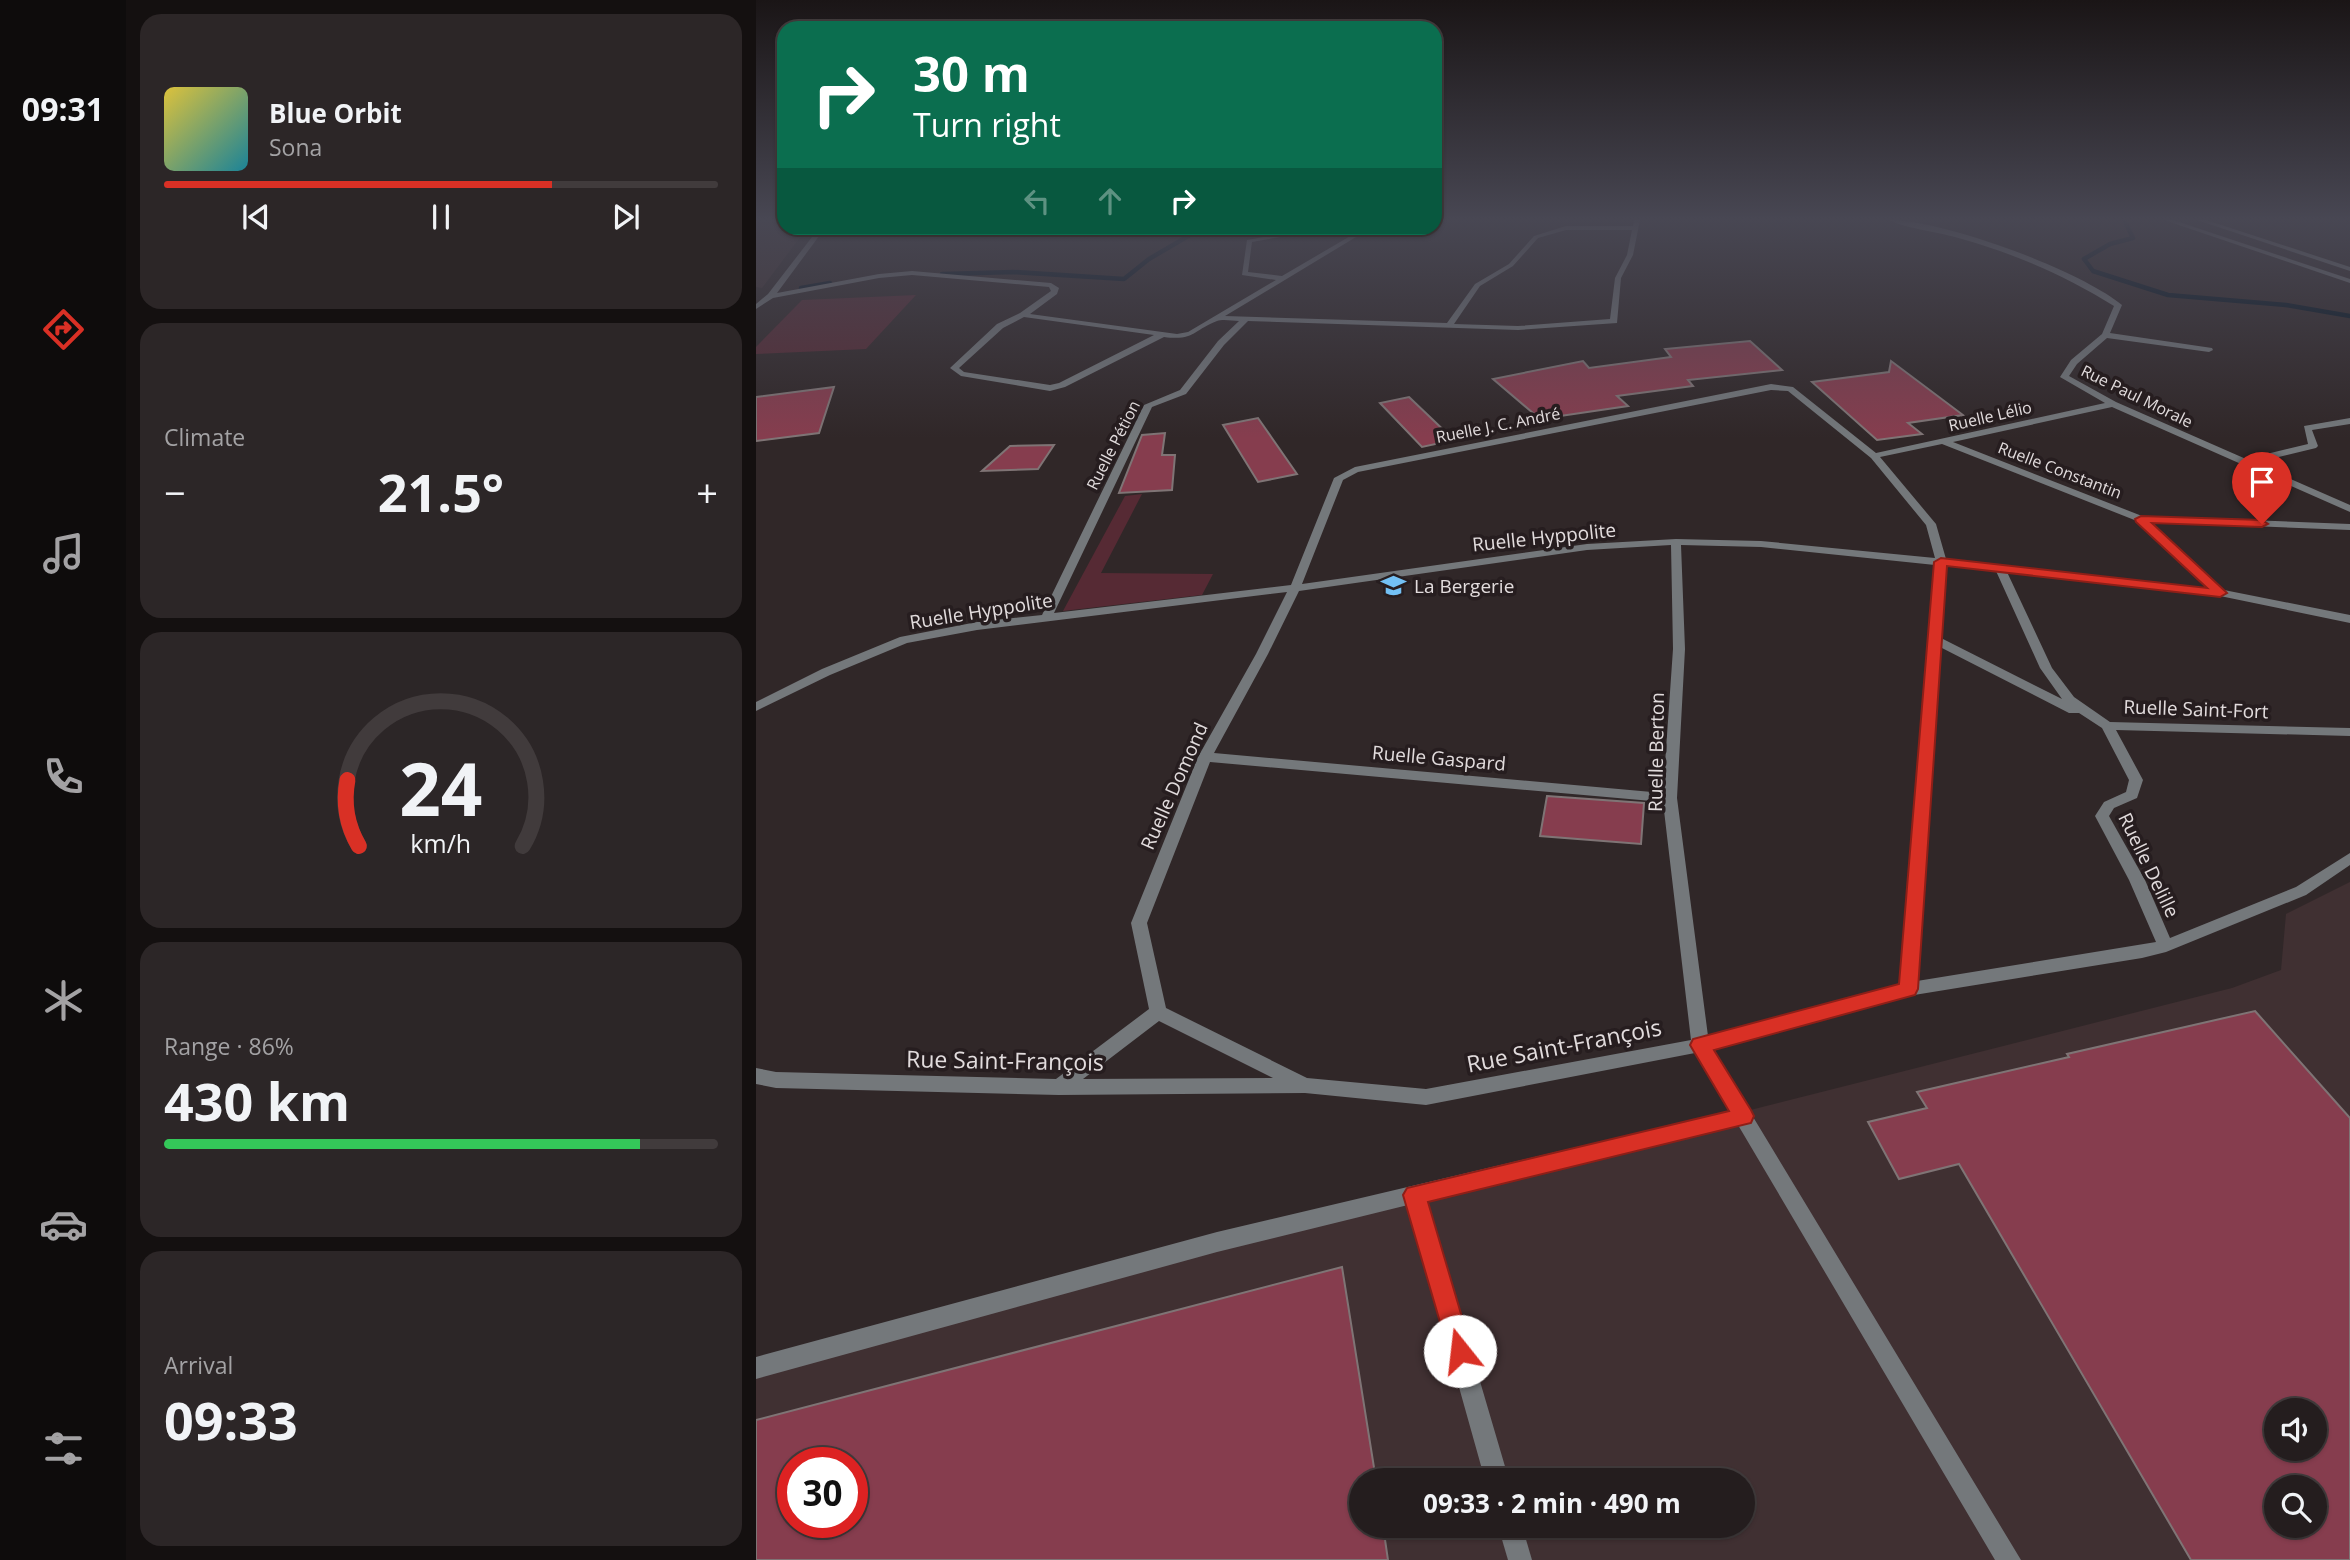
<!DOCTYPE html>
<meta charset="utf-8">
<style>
body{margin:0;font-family:"Open Sans",sans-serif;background:#2c2627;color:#f1f3f6;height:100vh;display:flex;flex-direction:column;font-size:26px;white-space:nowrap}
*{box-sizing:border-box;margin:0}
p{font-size:23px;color:#a3a2a4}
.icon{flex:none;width:38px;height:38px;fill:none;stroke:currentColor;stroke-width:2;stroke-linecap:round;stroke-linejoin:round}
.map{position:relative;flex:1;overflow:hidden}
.sheet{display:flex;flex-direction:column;gap:14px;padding:14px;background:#141010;width:630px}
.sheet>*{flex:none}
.banner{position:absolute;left:21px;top:21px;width:665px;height:214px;border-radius:21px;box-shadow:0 2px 5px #0004,0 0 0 2px #413b3c;background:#0b6e4f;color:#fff;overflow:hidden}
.buttons{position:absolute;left:1508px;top:1398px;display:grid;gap:14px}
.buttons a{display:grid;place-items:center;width:63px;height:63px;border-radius:50%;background:#241d1e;box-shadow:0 2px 5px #0004,0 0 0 2px #413b3c;font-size:35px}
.speed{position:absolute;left:21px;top:1447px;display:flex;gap:14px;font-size:35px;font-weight:700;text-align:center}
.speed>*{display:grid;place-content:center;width:91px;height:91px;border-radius:50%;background:#241d1e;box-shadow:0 2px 5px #0004,0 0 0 2px #413b3c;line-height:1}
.speed .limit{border:10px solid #d22;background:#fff;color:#111}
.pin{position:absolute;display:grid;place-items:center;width:60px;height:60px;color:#fff;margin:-72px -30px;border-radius:50% 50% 50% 0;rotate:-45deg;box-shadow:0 0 7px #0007}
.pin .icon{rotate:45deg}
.me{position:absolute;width:77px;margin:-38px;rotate:344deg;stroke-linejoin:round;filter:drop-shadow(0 0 5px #0008)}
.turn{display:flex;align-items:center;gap:24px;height:147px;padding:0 21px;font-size:32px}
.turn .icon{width:91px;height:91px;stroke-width:2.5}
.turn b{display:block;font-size:49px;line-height:60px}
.lanes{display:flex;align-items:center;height:66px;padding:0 21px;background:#0003;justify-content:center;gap:35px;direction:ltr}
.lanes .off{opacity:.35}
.big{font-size:52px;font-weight:700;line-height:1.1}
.sheet .widget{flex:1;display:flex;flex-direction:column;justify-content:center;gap:10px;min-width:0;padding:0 24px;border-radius:21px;background:#2c2627}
.sheet .dial{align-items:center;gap:0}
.dial svg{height:182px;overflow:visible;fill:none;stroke:#413b3c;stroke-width:7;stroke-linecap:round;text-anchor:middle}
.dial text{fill:#f1f3f6;stroke:none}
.song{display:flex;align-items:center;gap:21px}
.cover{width:84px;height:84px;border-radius:10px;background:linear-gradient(135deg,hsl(50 70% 55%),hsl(190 70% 35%))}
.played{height:7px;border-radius:4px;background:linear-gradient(90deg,#d93025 70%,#413b3c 70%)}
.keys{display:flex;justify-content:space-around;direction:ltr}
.heat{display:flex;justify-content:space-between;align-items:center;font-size:38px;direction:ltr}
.charge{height:10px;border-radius:5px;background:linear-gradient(90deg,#34c759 86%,#413b3c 0)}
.trip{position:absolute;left:593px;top:1468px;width:406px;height:70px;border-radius:35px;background:#241d1e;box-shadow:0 2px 5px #0004,0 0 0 2px #413b3c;font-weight:700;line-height:70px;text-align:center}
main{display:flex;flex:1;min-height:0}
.tabs{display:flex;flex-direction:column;width:126px;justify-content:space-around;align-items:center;background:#0e0c0c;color:#a3a2a4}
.tabs .icon{width:49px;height:49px}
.tabs .current{color:#d93025}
.tabs b{font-size:32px;color:#f1f3f6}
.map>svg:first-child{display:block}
</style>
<main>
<nav class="tabs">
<b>09:31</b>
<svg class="icon current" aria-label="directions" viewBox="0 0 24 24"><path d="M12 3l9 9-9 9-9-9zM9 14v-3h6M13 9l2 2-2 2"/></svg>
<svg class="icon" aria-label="music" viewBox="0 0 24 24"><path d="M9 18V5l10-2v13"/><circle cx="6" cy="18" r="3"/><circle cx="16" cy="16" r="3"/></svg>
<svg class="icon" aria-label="phone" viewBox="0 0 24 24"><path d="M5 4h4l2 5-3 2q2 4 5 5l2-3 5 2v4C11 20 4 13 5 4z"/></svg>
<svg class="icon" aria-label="climate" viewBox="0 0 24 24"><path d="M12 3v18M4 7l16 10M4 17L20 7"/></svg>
<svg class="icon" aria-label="car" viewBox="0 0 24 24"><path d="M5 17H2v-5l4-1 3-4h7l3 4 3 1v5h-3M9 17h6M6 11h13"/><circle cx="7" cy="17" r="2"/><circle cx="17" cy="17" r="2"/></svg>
<svg class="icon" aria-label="filters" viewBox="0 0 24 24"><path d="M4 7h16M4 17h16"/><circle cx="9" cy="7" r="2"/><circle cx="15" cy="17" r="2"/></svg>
</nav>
<section class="sheet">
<div class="widget">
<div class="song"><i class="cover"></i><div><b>Blue Orbit</b><p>Sona</p></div></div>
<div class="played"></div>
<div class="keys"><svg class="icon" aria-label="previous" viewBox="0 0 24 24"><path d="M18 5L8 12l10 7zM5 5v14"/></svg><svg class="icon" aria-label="pause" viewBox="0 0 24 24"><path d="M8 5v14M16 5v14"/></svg><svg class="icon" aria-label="next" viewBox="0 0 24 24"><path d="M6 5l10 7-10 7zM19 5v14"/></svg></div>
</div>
<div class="widget"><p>Climate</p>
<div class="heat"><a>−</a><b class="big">21.5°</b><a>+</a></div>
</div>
<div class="widget dial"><svg viewBox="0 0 100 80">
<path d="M14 69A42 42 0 1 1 86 69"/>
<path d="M14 69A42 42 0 0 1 9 40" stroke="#d93025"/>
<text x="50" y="56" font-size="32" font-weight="700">24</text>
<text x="50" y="72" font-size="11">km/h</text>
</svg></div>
<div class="widget"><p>Range · 86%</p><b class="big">430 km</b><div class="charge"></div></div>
<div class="widget"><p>Arrival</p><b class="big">09:33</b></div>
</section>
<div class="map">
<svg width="1594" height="1560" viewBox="0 0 1594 1560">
<rect width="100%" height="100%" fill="#302728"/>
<!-- built -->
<g fill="#403032" fill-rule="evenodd">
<path d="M0 220H28V228H51L6 288 0 287Z"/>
<path d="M1594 882V1560H0V1362L1476 988 1525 970 1530 914ZM1521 1410H1559V1449H1521ZM37 1463H96V1522H37ZM606 1480H987V1526H606ZM1521 1488H1559V1526H1521Z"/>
</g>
<!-- green -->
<g fill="#562a34">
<path d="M160 295 110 349 0 354V347L46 300Z"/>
<path d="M386 494 345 573 457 574 446 595 307 611 369 496Z"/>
</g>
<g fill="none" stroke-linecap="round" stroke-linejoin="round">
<!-- stream -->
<g stroke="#001220" stroke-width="4.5">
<path d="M1368 220 1377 238 1354 244 1328 259 1337 271 1412 295 1530 305 1594 316"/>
<path d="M186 274 258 272 368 279 393 259 446 228"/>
<path d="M45 288 74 283"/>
</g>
</g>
<!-- building -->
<g fill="#863d4e" stroke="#7f7475" stroke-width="2" fill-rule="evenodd">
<path d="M994 341 1026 370 932 380 937 386 861 396 872 406 784 419 737 379 827 361 833 368 915 357 909 349Z"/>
<path d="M1135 361 1207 415 1152 423 1166 434 1121 440 1056 382 1133 372Z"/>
<path d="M78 387 63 433 0 441V397Z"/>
<path d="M653 397 698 440 666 447 624 403Z"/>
<path d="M502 418 541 474 502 482 467 425Z"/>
<path d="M409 433 406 455H419L416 490 363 493 386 435Z"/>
<path d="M298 445 282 469 226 471 254 446Z"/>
<path d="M791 796 888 803 885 844 784 836Z"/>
<path d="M1499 1011 1594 1118V1560H1435L1203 1164 1143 1179 1112 1122 1171 1108 1161 1092 1313 1057 1311 1054ZM1521 1410H1559V1449H1521ZM1521 1488H1559V1526H1521Z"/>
<path d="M586 1267 620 1480H606V1526H627L632 1560H0V1420ZM37 1463H96V1522H37Z"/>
</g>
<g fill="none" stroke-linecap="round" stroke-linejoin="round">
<!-- minor -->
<g fill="#74787b" fill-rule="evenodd">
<path d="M878 220H884L877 255 865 278 861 323 762 330 492 321 468 345 430 394 396 407 298 613 535 585 578 478 599 467 1015 384 1037 387 1120 453 1349 403 1304 377 1315 360 1346 334 1358 306C1310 276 1259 254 1206 239 1184 232 1151 229 1133 220 1188 220 1324 270 1366 305L1354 333 1456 348 1457 350 1453 352 1351 338 1321 364 1313 376 1360 402 1490 459 1552 444 1548 426 1594 418V424L1556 430 1562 446 1560 448 1498 463 1594 505V512L1356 407 1197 442 1386 516 1594 524V530L1395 522 1468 590 1594 615V623L1464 596 1251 572 1296 668 1318 697 1354 722 1594 728V736L1360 730 1387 780 1381 798 1358 808 1353 816 1389 880 1414 938 1540 887 1594 853V865L1550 895 1410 952 1386 958 1152 996 956 1049 1265 1560H1239L982 1125 671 1201 753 1480H729L652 1205 461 1252 0 1379V1357L461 1232 974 1111 939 1053 670 1105 549 1093 303 1095 20 1088 0 1084V1068L20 1072 300 1079 393 1009 375 923 442 757 500 654 531 592 221 630 151 643 74 675 0 711V702L66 669 144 637 221 622 286 615 388 405 424 390 462 341 483 321C477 321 467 319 461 321 437 330 439 341 408 337L309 387 294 391 205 376 194 368 241 324 264 313 295 291 293 287 156 275 123 278 17 298 0 309V304L12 294 63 228H69L21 293 123 274 156 271 295 283 303 288 301 294 274 314 421 334 432 332 520 280 486 275 491 240 530 233 528 228H534L536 235 496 242 492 272 526 276 608 228H615L469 316 691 323 719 284 753 264 778 236 810 226H877ZM810 230H876L871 255 859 278 854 319 762 326 698 324 724 286 757 266 782 238ZM268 317 398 335 303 383 294 385 208 372 203 368 247 328ZM1015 390 1032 391 1115 458 1170 525 1179 558 1005 541 920 539 831 544 546 584 587 480 602 472ZM1186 444 1381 521 1452 588 1190 559 1180 524 1124 457ZM915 545 917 649 907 793 458 753 512 654 543 591 831 550ZM925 545 1005 547 1179 565 1144 985 952 1036 921 798 929 649ZM1190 566 1240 571 1284 668 1306 699 1185 638ZM1184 647 1313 713H1323L1346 728 1373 780 1370 792 1348 802 1339 816 1373 880 1400 942 1161 981ZM454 762 907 802 935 1040 670 1089 551 1078 410 1008 391 923ZM403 1021 517 1078 327 1079Z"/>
<path d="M742 1526H766L776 1560H752Z"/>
</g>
<!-- tertiary -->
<g fill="#74787b" fill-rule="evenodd">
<path d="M1408 220H1417L1594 279V283Z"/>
<path d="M1441 220H1450L1594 267V271Z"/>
</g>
</g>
<!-- sky -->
<linearGradient id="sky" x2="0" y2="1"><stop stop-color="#1a1516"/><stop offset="0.5" stop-color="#484753"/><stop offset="1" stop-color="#484753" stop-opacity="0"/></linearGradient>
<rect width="1594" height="438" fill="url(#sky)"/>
<!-- route -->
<path fill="#d93025" stroke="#8d1f18" stroke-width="2" d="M1385 516 1506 520 1512 524 1506 527 1396 523 1469 591 1471 593 1464 597 1191 566 1162 989 1159 995 958 1050 995 1110 998 1116 995 1123 672 1202 716 1351 712 1360 704 1363 695 1360 647 1195 651 1188 973 1111 934 1045 937 1039 1143 984 1178 562 1185 558 1451 588 1380 522 1379 519Z"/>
<!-- icons -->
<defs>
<symbol id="school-bare" viewBox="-9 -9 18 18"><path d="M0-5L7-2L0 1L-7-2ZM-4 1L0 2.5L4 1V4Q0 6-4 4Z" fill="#73c1f5" stroke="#261d1f" stroke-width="2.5" paint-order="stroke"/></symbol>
</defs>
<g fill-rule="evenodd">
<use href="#school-bare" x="620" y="568" width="35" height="35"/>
</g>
<g text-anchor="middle" stroke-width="7" stroke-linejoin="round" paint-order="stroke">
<!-- far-street labels -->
<g font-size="16" fill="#e2dcdd" stroke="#261d1f">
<text transform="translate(1381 396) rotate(26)" y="6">Rue Paul Morale</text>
<text transform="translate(1234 416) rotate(-13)" y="6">Ruelle Lélio</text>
<text transform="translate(742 425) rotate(-11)" y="6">Ruelle J. C. André</text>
<text transform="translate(357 445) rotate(-63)" y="6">Ruelle Pétion</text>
<text transform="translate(1304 470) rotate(21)" y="6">Ruelle Constantin</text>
</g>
<!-- street labels -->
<g font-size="19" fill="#e2dcdd" stroke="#261d1f">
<text transform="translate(788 537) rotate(-6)" y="7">Ruelle Hyppolite</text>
<text transform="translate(225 611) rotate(-9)" y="7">Ruelle Hyppolite</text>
<text transform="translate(1440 709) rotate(2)" y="7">Ruelle Saint-Fort</text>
<text transform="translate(900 752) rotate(-89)" y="7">Ruelle Berton</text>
<text transform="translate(683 758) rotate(5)" y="7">Ruelle Gaspard</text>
<text transform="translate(418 786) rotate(-66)" y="7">Ruelle Domond</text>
<text transform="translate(1393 865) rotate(64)" y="7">Ruelle Delille</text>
</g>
<!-- poi labels -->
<g font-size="19" fill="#e2dcdd" stroke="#261d1f" text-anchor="start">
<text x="658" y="593">La Bergerie</text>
</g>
<!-- near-street labels -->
<g font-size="23" fill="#e2dcdd" stroke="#261d1f">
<text transform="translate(808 1046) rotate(-11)" y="8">Rue Saint-François</text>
<text transform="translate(249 1061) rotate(1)" y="8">Rue Saint-François</text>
</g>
</g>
</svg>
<div class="buttons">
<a><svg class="icon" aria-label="sound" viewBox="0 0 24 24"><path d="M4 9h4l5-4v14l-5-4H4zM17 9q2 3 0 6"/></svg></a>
<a><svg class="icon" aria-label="search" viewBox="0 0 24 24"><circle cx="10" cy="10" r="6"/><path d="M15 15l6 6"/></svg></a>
</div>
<div class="speed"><div class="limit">30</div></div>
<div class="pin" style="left:1506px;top:524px;background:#d93025"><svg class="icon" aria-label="arrive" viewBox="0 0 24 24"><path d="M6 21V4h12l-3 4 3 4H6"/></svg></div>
<svg class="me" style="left:704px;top:1351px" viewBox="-20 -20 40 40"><circle r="19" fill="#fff"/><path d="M0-13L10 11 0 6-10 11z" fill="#d93025"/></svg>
<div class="trip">09:33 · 2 min · 490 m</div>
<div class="banner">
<div class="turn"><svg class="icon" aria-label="right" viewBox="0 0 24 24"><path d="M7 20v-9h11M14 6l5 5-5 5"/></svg><div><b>30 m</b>Turn right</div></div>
<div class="lanes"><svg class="icon off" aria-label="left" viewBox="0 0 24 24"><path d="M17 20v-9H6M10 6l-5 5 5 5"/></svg><svg class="icon off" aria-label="ahead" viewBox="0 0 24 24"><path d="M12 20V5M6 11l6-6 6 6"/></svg><svg class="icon" aria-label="right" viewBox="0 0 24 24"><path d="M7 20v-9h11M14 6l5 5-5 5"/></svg></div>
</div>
</div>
</main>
